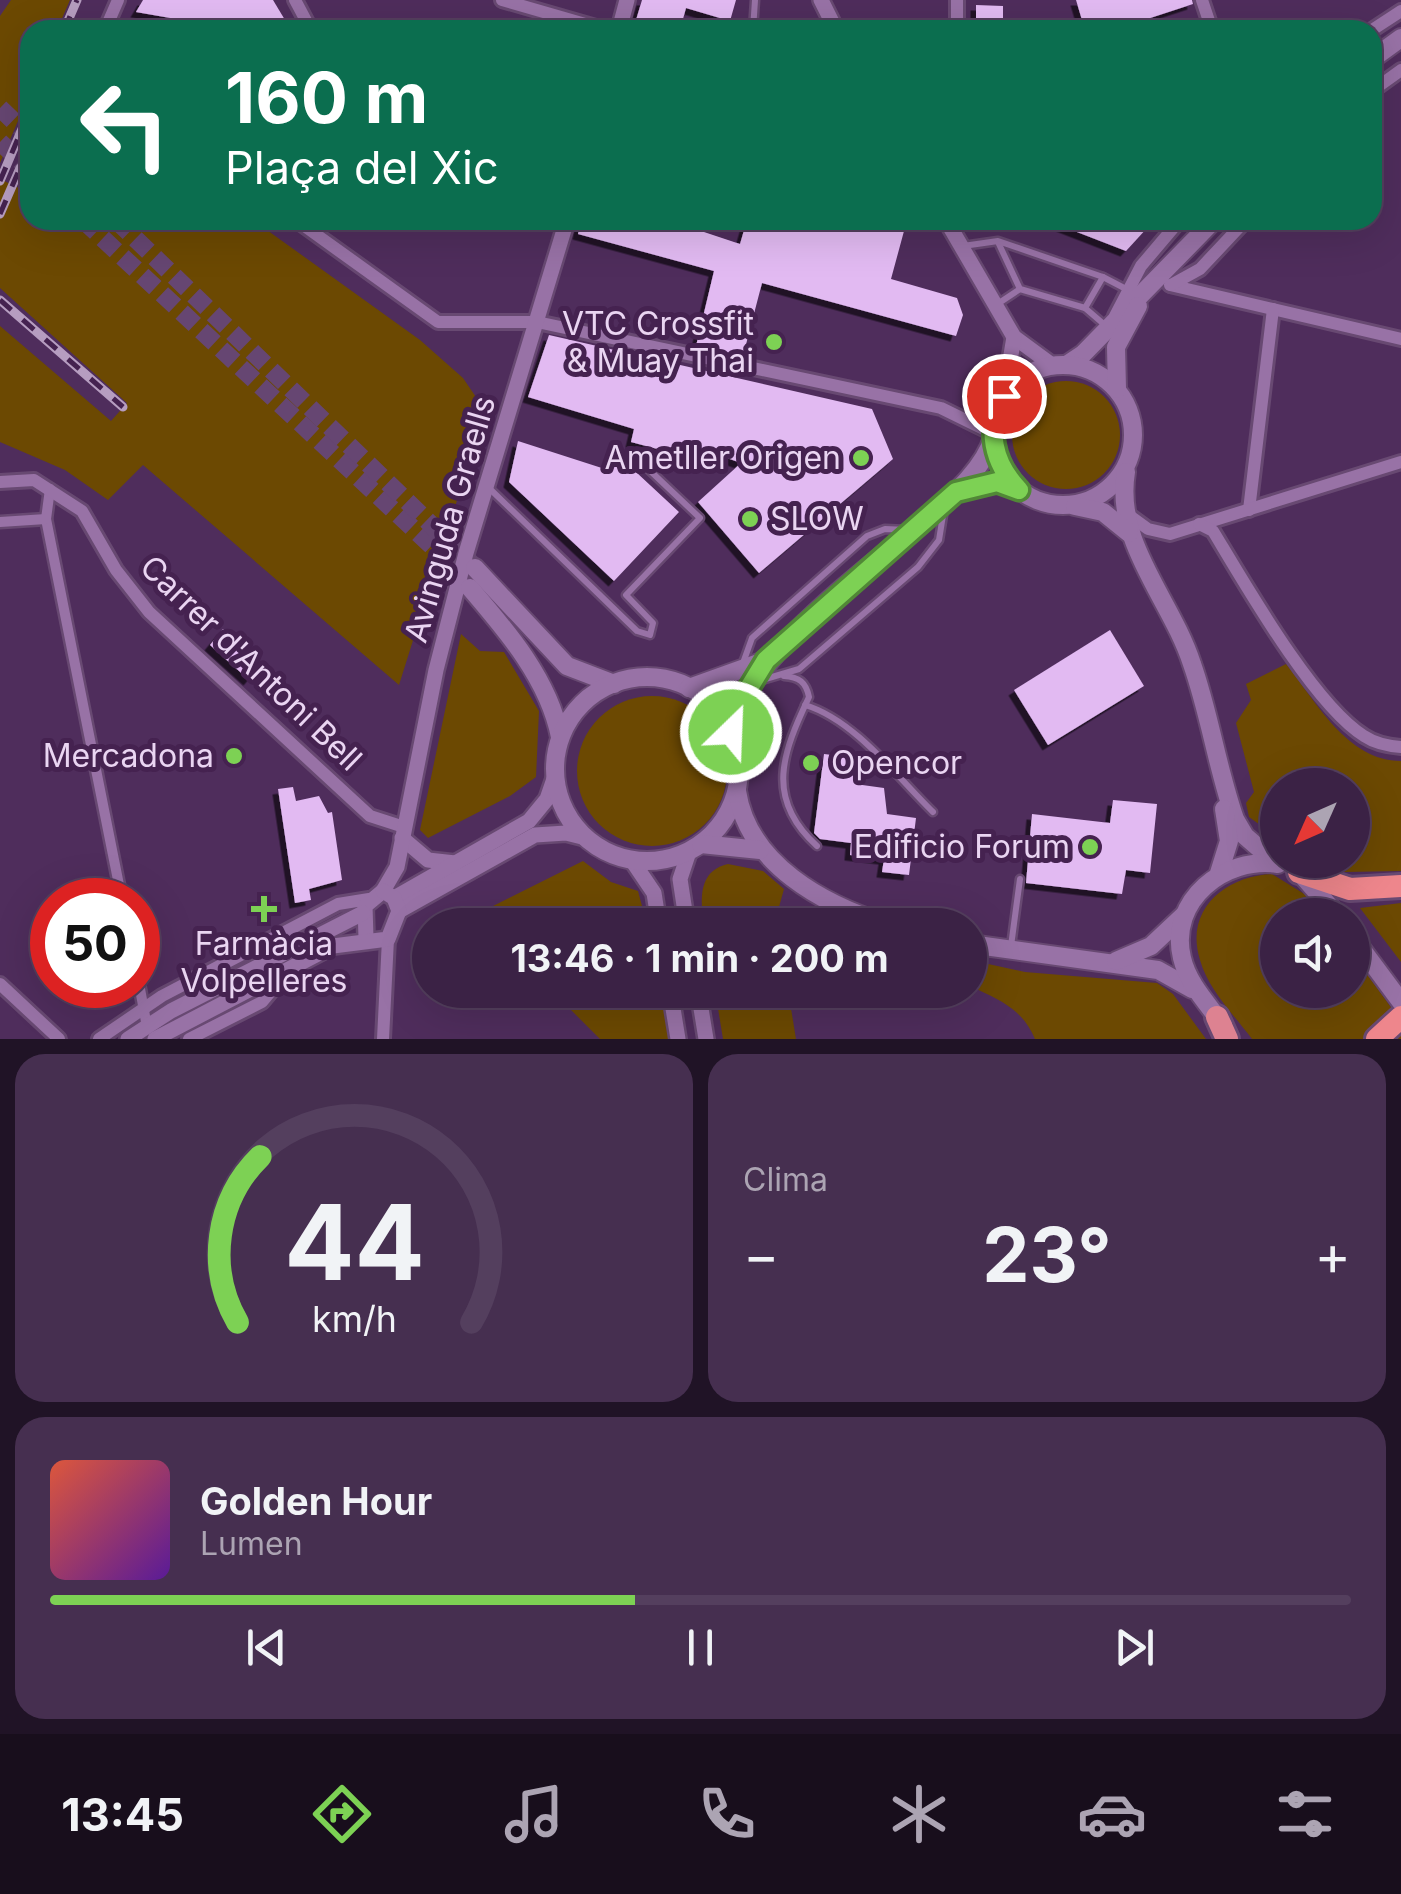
<!DOCTYPE html>
<html lang="es">
<meta charset="utf-8">
<style>
body{margin:0;font-family:Inter,sans-serif;background:#462f50;color:#f1f3f6;height:100vh;display:flex;flex-direction:column;font-size:38px;white-space:nowrap}
*{box-sizing:border-box;margin:0}
p{font-size:32px;color:#aca4b3}
.icon{flex:none;width:55px;height:55px;fill:none;stroke:currentColor;stroke-width:2;stroke-linecap:round;stroke-linejoin:round}
.map{position:relative;height:1039px;overflow:hidden}
.side{display:flex;flex-direction:column;gap:15px;padding:15px;background:#201326;flex:1}
.side>*{flex:none}
.guide{position:absolute;left:20px;top:20px;width:1362px;height:210px;border-radius:30px;box-shadow:0 10px 40px #0002,0 0 0 2px #543f5e;background:#0b6e4f;color:#fff;overflow:hidden}
.needle{width:65px;rotate:225deg}
.controls{position:absolute;left:1260px;top:768px;display:grid;gap:20px}
.controls a{display:grid;place-items:center;width:110px;height:110px;border-radius:50%;background:#3b2245;box-shadow:0 10px 40px #0002,0 0 0 2px #543f5e;font-size:50px}
.speed{position:absolute;left:30px;top:878px;display:flex;gap:20px;font-size:50px;font-weight:700;text-align:center}
.speed>*{display:grid;place-content:center;width:130px;height:130px;border-radius:50%;background:#3b2245;box-shadow:0 10px 40px #0002,0 0 0 2px #543f5e;line-height:1}
.speed .limit{border:15px solid #d22;background:#fff;color:#111}
.pin{position:absolute;display:grid;place-items:center;width:85px;height:85px;color:#fff;margin:-42px;border:5px solid #fff;border-radius:50%;box-shadow:0 2px 10px #0007}
.me{position:absolute;width:110px;margin:-55px;rotate:24deg;stroke-linejoin:round;filter:drop-shadow(0 0 8px #0008)}
.turn{display:flex;align-items:center;gap:35px;height:210px;padding:0 40px;font-size:45px}
.turn .icon{width:130px;height:130px;stroke-width:2.5}
.turn b{display:block;font-size:70px;line-height:85px}
.big{font-size:75px;font-weight:700;line-height:1.1}
.side .tile{flex:1;display:flex;flex-direction:column;justify-content:center;gap:15px;min-width:0;padding:0 35px;border-radius:30px;background:#462f50}
.side .dial{align-items:center;gap:0}
.dial svg{height:260px;overflow:visible;fill:none;stroke:#543f5e;stroke-width:7;stroke-linecap:round;text-anchor:middle}
.dial text{fill:#f1f3f6;stroke:none}
.song{display:flex;align-items:center;gap:30px}
.cover{width:120px;height:120px;border-radius:15px;background:linear-gradient(135deg,hsl(10 70% 55%),hsl(270 70% 35%))}
.played{height:10px;border-radius:5px;background:linear-gradient(90deg,#7dd154 45%,#543f5e 45%)}
.keys{display:flex;justify-content:space-around;direction:ltr}
.heat{display:flex;justify-content:space-between;align-items:center;font-size:55px;direction:ltr}
.side .tiles{flex:1;display:grid;gap:15px;grid-template-columns:1fr 1fr}
.tile:last-child{grid-column:span 2}
.trip{position:absolute;left:412px;top:908px;width:575px;height:100px;border-radius:50px;background:#3b2245;box-shadow:0 10px 40px #0002,0 0 0 2px #543f5e;font-weight:700;line-height:100px;text-align:center}
.dock{display:flex;height:160px;justify-content:space-around;align-items:center;background:#180e1c;color:#aca4b3}
.dock .icon{width:70px;height:70px}
.dock .active{color:#7dd154}
.dock b{font-size:45px;color:#f1f3f6}
.map>svg:first-child{display:block}
</style>
<div class="map">
<svg width="1401" height="1039" viewBox="0 0 1401 1039">
<defs>
<filter id="shadow"><feDropShadow dx="-5.5" dy="5.5" stdDeviation="0" flood-color="#0009"/></filter>
</defs>
<rect width="100%" height="100%" fill="#4f2d5c"/>
<!-- green -->
<g fill="#6c4902">
<path d="M11 0H70L57 30H30V93L0 163V16Z"/>
<path d="M30 163V220H253L420 340 463 378 478 400 481 424 399 685 143 465 108 500 65 470 0 442V326L111 421 127 403 0 288V179L19 188Z"/>
<circle cx="1066" cy="435" r="54"/>
<path d="M461 634 480 651 504 652 539 711 536 777 510 796 428 838 420 830Z"/>
<path d="M1286 664C1316 701 1347 761 1401 761V871L1345 872 1325 860H1352V785H1278L1277 837 1249 817 1246 803 1254 792 1236 723 1251 700 1246 684Z"/>
<circle cx="652" cy="771" r="75"/>
<path d="M583 861 611 882 638 891 647 925H477L469 918Z"/>
<path d="M728 864 763 871 784 889 774 925H704C700 899 698 871 728 864Z"/>
<path d="M1272 874 1306 895 1323 915H1278V990H1352L1353 955 1401 1021V1039H1252C1234 1015 1208 989 1200 960 1184 909 1226 876 1272 874Z"/>
<path d="M1401 903V962L1360 908Z"/>
<path d="M970 960 1025 972 1157 983 1173 994 1206 1039H1035C1022 1008 999 1000 970 986Z"/>
<path d="M551 990H664L671 1039H600Z"/>
<path d="M715 990H788L796 1039H723Z"/>
</g>
<!-- building -->
<g fill="#e2baf2" filter="url(#shadow)">
<path d="M143 0H273L291 30H239L136 12Z"/>
<path d="M642 0H736L730 21 686 8 680 30H633Z"/>
<path d="M1076 0H1192L1193 4 1138 22 1141 30H1085Z"/>
<path d="M976 5 1003 6V30H976Z"/>
<path d="M581 220H698L695 229 740 244 747 220H907L891 279 957 298 963 315 956 336 762 283 743 356 696 346 714 271 578 234Z"/>
<path d="M1046 220H1142L1148 227 1126 251Z"/>
<path d="M549 335 872 409 893 459 759 573 698 502 741 463 682 442 680 455 631 442 634 429 528 397Z"/>
<path d="M518 441 608 470 622 459 679 512 614 581 509 482Z"/>
<path d="M223 629 262 665 249 680 210 645Z"/>
<path d="M1110 630 1144 686 1048 745 1014 690Z"/>
<path d="M824 754 849 757 848 769 856 770 855 784 884 788 887 814 916 818 909 875 882 872 884 859 850 855 851 843 820 839 814 833Z"/>
<path d="M293 787 296 801 319 796 328 813 332 812 342 880 309 889 311 900 295 903 278 789Z"/>
<path d="M1113 800 1157 804 1150 873 1126 870 1122 894 1026 883 1032 814 1110 823Z"/>
</g>
<g fill="none" stroke-linecap="round" stroke-linejoin="round">
<!-- secondary-tunnel -->
<g stroke="#664672" stroke-width="18" stroke-dasharray="18 9" stroke-linecap="butt">
<path d="M0 108 30 137"/>
<path d="M0 142 30 170"/>
<path d="M83 220 434 548 470 588"/>
<path d="M116 220 475 567"/>
</g>
<defs>
<g id="service">
<path d="M753 30 755 0"/>
<path d="M998 242 1020 289 1085 308 1106 326"/>
<path d="M963 246 998 241 1103 277 1128 290"/>
<path d="M996 305 1020 289"/>
<path d="M1085 308 1103 277"/>
<path d="M490 489 637 631 650 635 653 623 626 595 700 518 644 465 647 455"/>
<path d="M743 663 752 638 867 536 885 529 907 530"/>
<path d="M784 676C799 677 806 682 809 697 783 752 764 798 817 846"/>
<path d="M762 680 799 669 918 567 939 540 944 509"/>
<path d="M805 705C855 720 897 777 933 812"/>
<path d="M1011 946 1020 879"/>
</g>
<g id="pedestrian">
<path d="M50 489 46 519 122 900"/>
<path d="M0 522 46 519"/>
<path d="M138 978 147 1027"/>
</g>
<g id="minor">
<path d="M295 0 311 30"/>
<path d="M502 0 606 30"/>
<path d="M1202 0 1212 30"/>
<path d="M105 30 118 0"/>
<path d="M957 30V0"/>
<path d="M1372 30 1401 11"/>
<path d="M1372 91 1401 70"/>
<path d="M296 220 438 322H537L941 408 992 433"/>
<path d="M1170 285 1401 339"/>
<path d="M1171 285 1200 269 1246 220"/>
<path d="M1115 316 1141 266 1180 220"/>
<path d="M0 482 34 480 82 511 116 570 149 612 370 816 404 827"/>
<path d="M1249 510 1273 309"/>
<path d="M1126 513 1148 529 1170 534 1401 462"/>
<path d="M1199 524 1213 531C1245 584 1314 705 1364 736 1376 744 1388 746 1401 747"/>
<path d="M0 984 59 1039"/>
<path d="M99 1039 162 996 338 904 369 899"/>
<path d="M189 1039 262 1002 288 971"/>
<path d="M383 1039 388 939"/>
</g>
<g id="tertiary">
<path d="M821 0 836 30"/>
<path d="M619 30 627 0"/>
<path d="M946 220 1014 337 1052 365"/>
<path d="M1004 396 1014 337"/>
<path d="M402 838 428 860 455 863"/>
<path d="M631 859 654 893 659 925"/>
<path d="M383 891 397 867 436 670 466 553 567 220"/>
<path d="M394 898 529 821 547 799 555 776"/>
<path d="M399 911 535 835 566 833 586 838"/>
<path d="M687 925 680 879 689 852"/>
<path d="M366 938 365 906 383 891"/>
<path d="M670 990 678 1039"/>
<path d="M698 990 706 1039"/>
<path d="M128 1039 171 1011 363 913"/>
<path d="M155 1039 333 946 388 939 399 911 394 898 383 891"/>
</g>
<g id="secondary">
<path d="M1372 59 1401 38"/>
<path d="M1068 364 1083 354 1214 220"/>
<circle cx="1063" cy="435" r="70"/>
<path d="M1117 389 1116 347 1138 306"/>
<path d="M1126 472C1114 543 1171 599 1192 664 1210 715 1217 768 1235 819L1245 836 1276 863"/>
<path d="M957 492 997 482 1018 489"/>
<path d="M1075 506 1103 512 1129 533"/>
<path d="M475 568 567 666 614 684"/>
<path d="M470 588C507 631 549 680 560 737"/>
<circle cx="647" cy="769" r="92"/>
<path d="M689 688 767 660"/>
<path d="M731 732C748 653 870 568 931 515 953 495 984 468 993 438"/>
<path d="M737 791C748 864 823 905 889 925"/>
<path d="M701 844 760 850"/>
<path d="M1219 873 1229 841 1224 809"/>
<path d="M1301 874 1337 915"/>
<path d="M1352 936 1401 1002"/>
<path d="M970 944 1158 970 1192 989"/>
<path d="M1116 961 1151 946 1184 915"/>
<path d="M1223 1025C1208 1004 1188 984 1182 958 1168 900 1225 856 1278 864"/>
</g>
<path id="trunk" d="M1217 1017 1227 1039"/>
<g id="motorway">
<path d="M1299 872 1350 889 1401 886"/>
<path d="M1377 1039 1401 1017"/>
</g>
</defs>
<!-- service casing -->
<use href="#service" stroke="#684972" stroke-width="11"/>
<!-- pedestrian casing -->
<use href="#pedestrian" stroke="#684972" stroke-width="15"/>
<!-- minor casing -->
<use href="#minor" stroke="#684972" stroke-width="18"/>
<!-- tertiary casing -->
<use href="#tertiary" stroke="#684972" stroke-width="20"/>
<!-- secondary casing -->
<use href="#secondary" stroke="#684972" stroke-width="22"/>
<!-- trunk casing -->
<use href="#trunk" stroke="#684972" stroke-width="28"/>
<!-- motorway casing -->
<use href="#motorway" stroke="#684972" stroke-width="28"/>
<!-- service -->
<use href="#service" stroke="#9872a6" stroke-width="6"/>
<!-- pedestrian -->
<use href="#pedestrian" stroke="#9872a6" stroke-width="10"/>
<!-- minor -->
<use href="#minor" stroke="#9872a6" stroke-width="12"/>
<!-- tertiary -->
<use href="#tertiary" stroke="#9872a6" stroke-width="15"/>
<!-- secondary -->
<use href="#secondary" stroke="#9872a6" stroke-width="18"/>
<!-- trunk -->
<use href="#trunk" stroke="#dd8291" stroke-width="22"/>
<!-- motorway -->
<use href="#motorway" stroke="#ee868c" stroke-width="22"/>
<defs>
<g id="rail">
<path d="M64 30 77 0"/>
<path d="M0 181 30 110"/>
<path d="M0 214 20 168"/>
<path d="M0 300 123 407"/>
</g>
</defs>
<!-- rail casing -->
<use href="#rail" stroke="#b69dc0" stroke-width="9"/>
<!-- rail -->
<use href="#rail" stroke="#452250" stroke-width="5" stroke-dasharray="15" stroke-linecap="butt"/>
</g>
<g fill="none" stroke-linecap="round" stroke-linejoin="round">
<defs>
<path id="route" d="M731 732 741 701 766 660 956 492 997 482 1019 490C993 463 985 428 1004 396"/>
</defs>
<!-- route casing -->
<use href="#route" stroke="#518837" stroke-width="25"/>
<!-- route -->
<use href="#route" stroke="#7dd154" stroke-width="18"/>
</g>
<!-- markers -->
<g fill="#7dd154" stroke="#452250" stroke-width="4">
<circle cx="774" cy="342" r="10"/>
<circle cx="861" cy="458" r="10"/>
<circle cx="750" cy="519" r="10"/>
<circle cx="234" cy="756" r="10"/>
<circle cx="811" cy="763" r="10"/>
<circle cx="1090" cy="847" r="10"/>
<path d="M259 894h10v10h10v10h-10v10h-10v-10h-10v-10h10z"/>
</g>
<g text-anchor="middle" stroke-width="10" stroke-linejoin="round" paint-order="stroke">
<!-- poi labels -->
<g font-size="32" fill="#ead5f2" stroke="#452250" text-anchor="end">
<text x="754" y="335">VTC Crossfit<tspan x="754" dy="37">&amp; Muay Thai</tspan></text>
<text x="841" y="469">Ametller Origen</text>
<text x="770" y="530" text-anchor="start">SLOW</text>
<text x="214" y="767">Mercadona</text>
<text x="831" y="774" text-anchor="start">Opencor</text>
<text x="1070" y="858">Edificio Forum</text>
<text x="264" y="955" text-anchor="middle">Farmàcia<tspan x="264" dy="37">Volpelleres</tspan></text>
</g>
<!-- street labels -->
<g font-size="32" fill="#ead5f2" stroke="#452250">
<text transform="translate(450 519) rotate(-74)" y="11">Avinguda Graells</text>
<text transform="translate(251 663) rotate(44)" y="11">Carrer d'Antoni Bell</text>
</g>
</g>
</svg>
<div class="controls">
<a><svg class="needle" viewBox="-14 -14 28 28"><path d="M0-13l5 13h-10z" fill="#e53935"/><path d="M0 13l5-13h-10z" fill="#aca4b3"/></svg></a>
<a><svg class="icon" aria-label="sound" viewBox="0 0 24 24"><path d="M4 9h4l5-4v14l-5-4H4zM17 9q2 3 0 6"/></svg></a>
</div>
<div class="speed"><div class="limit">50</div></div>
<div class="pin" style="left:1004px;top:396px;background:#d93025"><svg class="icon" aria-label="arrive" viewBox="0 0 24 24"><path d="M6 21V4h12l-3 4 3 4H6"/></svg></div>
<svg class="me" style="left:731px;top:732px" viewBox="-20 -20 40 40"><circle r="17" fill="#7dd154" stroke="#fff" stroke-width="3"/><path d="M0-11L8 9 0 5-8 9z" fill="#fff"/></svg>
<div class="trip">13:46 · 1 min · 200 m</div>
<div class="guide">
<div class="turn"><svg class="icon" aria-label="left" viewBox="0 0 24 24"><path d="M17 20v-9H6M10 6l-5 5 5 5"/></svg><div><b>160 m</b>Plaça del Xic</div></div>
</div>
</div>
<section class="side">
<div class="tiles">
<div class="tile dial"><svg viewBox="0 0 100 80">
<path d="M14 69A42 42 0 1 1 86 69"/>
<path d="M14 69A42 42 0 0 1 21 18" stroke="#7dd154"/>
<text x="50" y="56" font-size="32" font-weight="700">44</text>
<text x="50" y="72" font-size="11">km/h</text>
</svg></div>
<div class="tile"><p>Clima</p>
<div class="heat"><a>−</a><b class="big">23°</b><a>+</a></div>
</div>
<div class="tile">
<div class="song"><i class="cover"></i><div><b>Golden Hour</b><p>Lumen</p></div></div>
<div class="played"></div>
<div class="keys"><svg class="icon" aria-label="previous" viewBox="0 0 24 24"><path d="M18 5L8 12l10 7zM5 5v14"/></svg><svg class="icon" aria-label="pause" viewBox="0 0 24 24"><path d="M8 5v14M16 5v14"/></svg><svg class="icon" aria-label="next" viewBox="0 0 24 24"><path d="M6 5l10 7-10 7zM19 5v14"/></svg></div>
</div>
</div>
</section>
<nav class="dock">
<b>13:45</b>
<svg class="icon active" aria-label="directions" viewBox="0 0 24 24"><path d="M12 3l9 9-9 9-9-9zM9 14v-3h6M13 9l2 2-2 2"/></svg>
<svg class="icon" aria-label="music" viewBox="0 0 24 24"><path d="M9 18V5l10-2v13"/><circle cx="6" cy="18" r="3"/><circle cx="16" cy="16" r="3"/></svg>
<svg class="icon" aria-label="phone" viewBox="0 0 24 24"><path d="M5 4h4l2 5-3 2q2 4 5 5l2-3 5 2v4C11 20 4 13 5 4z"/></svg>
<svg class="icon" aria-label="climate" viewBox="0 0 24 24"><path d="M12 3v18M4 7l16 10M4 17L20 7"/></svg>
<svg class="icon" aria-label="car" viewBox="0 0 24 24"><path d="M5 17H2v-5l4-1 3-4h7l3 4 3 1v5h-3M9 17h6M6 11h13"/><circle cx="7" cy="17" r="2"/><circle cx="17" cy="17" r="2"/></svg>
<svg class="icon" aria-label="filters" viewBox="0 0 24 24"><path d="M4 7h16M4 17h16"/><circle cx="9" cy="7" r="2"/><circle cx="15" cy="17" r="2"/></svg>
</nav>
